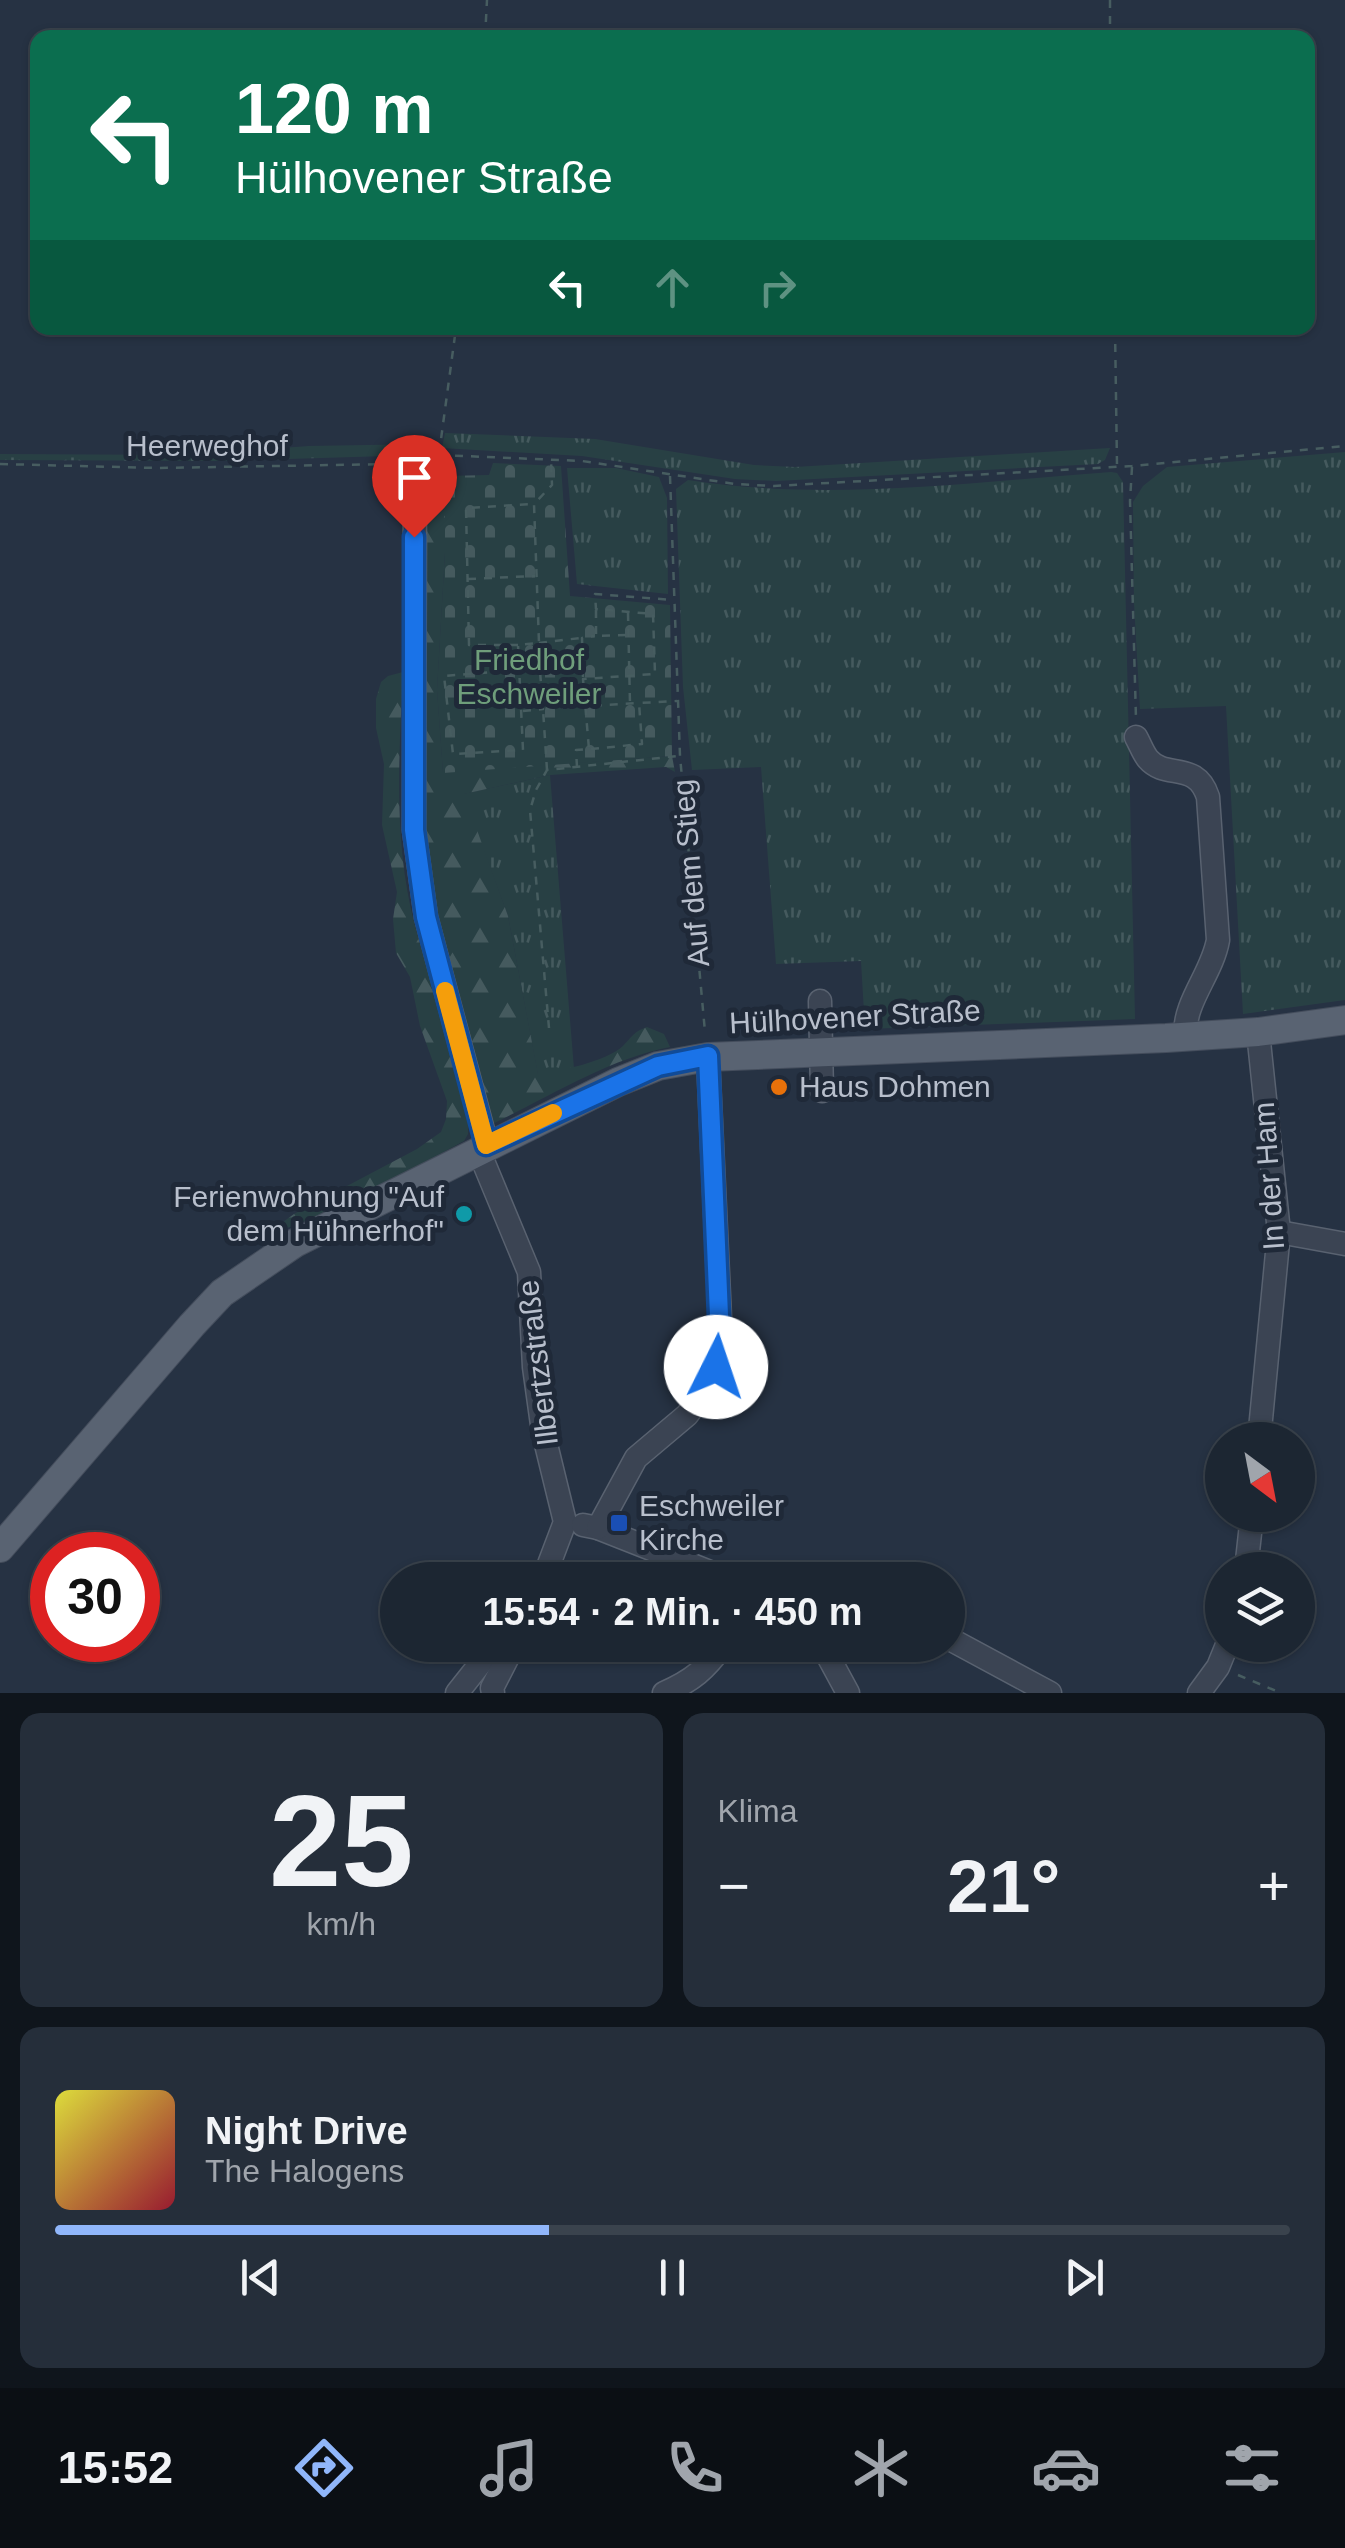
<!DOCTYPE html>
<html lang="de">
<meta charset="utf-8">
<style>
body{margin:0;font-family:Helvetica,sans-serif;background:#252e3a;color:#f1f3f6;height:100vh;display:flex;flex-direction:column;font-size:38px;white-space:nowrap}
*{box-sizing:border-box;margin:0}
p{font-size:32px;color:#a0a5ac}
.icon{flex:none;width:55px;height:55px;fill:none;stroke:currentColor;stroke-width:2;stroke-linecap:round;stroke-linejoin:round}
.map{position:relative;height:1693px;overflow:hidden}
.panel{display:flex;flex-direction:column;gap:20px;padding:20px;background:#0f151c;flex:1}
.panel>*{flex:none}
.guide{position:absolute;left:30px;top:30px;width:1285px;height:305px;border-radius:20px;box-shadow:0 2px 8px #0004,0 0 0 2px #3a434d;background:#0b6e4f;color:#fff;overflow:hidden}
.needle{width:65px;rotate:148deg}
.fabs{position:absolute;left:1205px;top:1422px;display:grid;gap:20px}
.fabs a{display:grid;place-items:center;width:110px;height:110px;border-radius:50%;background:#1c2632;box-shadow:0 2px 8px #0004,0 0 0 2px #3a434d;font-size:50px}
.speed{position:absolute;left:30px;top:1532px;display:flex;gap:20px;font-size:50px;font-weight:700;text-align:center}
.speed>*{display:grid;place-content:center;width:130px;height:130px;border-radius:50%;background:#1c2632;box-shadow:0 2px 8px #0004,0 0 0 2px #3a434d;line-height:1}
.speed .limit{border:15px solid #d22;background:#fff;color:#111}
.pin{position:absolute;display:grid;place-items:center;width:85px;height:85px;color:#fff;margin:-102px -42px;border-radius:50% 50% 50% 0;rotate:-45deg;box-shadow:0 0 10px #0007}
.pin .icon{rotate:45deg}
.me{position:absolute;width:110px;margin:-55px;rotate:4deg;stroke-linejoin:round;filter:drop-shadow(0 0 8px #0008)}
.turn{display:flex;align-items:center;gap:35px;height:210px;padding:0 40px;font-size:45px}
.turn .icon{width:130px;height:130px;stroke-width:2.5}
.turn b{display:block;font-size:70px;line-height:85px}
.lanes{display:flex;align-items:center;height:95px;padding:0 40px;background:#0003;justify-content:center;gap:50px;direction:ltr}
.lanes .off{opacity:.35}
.big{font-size:75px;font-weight:800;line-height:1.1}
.panel .widget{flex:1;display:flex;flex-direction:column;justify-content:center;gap:15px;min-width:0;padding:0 35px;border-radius:20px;background:#252e3a}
.panel .dial{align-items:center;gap:0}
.dial b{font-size:130px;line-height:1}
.song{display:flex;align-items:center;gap:30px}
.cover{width:120px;height:120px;border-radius:15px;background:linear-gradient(135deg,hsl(60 70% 55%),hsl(350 70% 35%))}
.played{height:10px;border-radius:5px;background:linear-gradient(90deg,#90b6fa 40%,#3a434d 40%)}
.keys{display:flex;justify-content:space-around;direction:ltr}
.heat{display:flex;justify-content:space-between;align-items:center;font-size:55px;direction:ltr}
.panel .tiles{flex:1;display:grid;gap:20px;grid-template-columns:1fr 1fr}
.widget:last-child{grid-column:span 2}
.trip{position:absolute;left:380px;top:1562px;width:585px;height:100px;border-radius:50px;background:#1c2632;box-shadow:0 2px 8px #0004,0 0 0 2px #3a434d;font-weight:800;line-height:100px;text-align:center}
.tab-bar{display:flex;height:160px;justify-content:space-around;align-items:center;background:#0b0f14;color:#a0a5ac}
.tab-bar .icon{width:70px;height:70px}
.tab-bar .selected{color:#90b6fa}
.tab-bar b{font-size:45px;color:#f1f3f6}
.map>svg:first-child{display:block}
</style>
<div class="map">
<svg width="1345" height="1693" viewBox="0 0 1345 1693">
<defs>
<pattern id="grass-tufts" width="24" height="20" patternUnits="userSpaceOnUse" patternTransform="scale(2.5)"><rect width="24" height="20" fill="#284044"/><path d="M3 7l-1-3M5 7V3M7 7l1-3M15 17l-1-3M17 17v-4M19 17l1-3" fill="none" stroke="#455a5e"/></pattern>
<pattern id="forest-firs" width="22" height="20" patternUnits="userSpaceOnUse" patternTransform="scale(2.5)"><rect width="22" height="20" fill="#284044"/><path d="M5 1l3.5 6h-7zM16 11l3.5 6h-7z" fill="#455a5e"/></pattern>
<pattern id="cemetery-stones" width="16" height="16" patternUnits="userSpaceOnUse" patternTransform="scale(2.5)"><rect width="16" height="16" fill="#284044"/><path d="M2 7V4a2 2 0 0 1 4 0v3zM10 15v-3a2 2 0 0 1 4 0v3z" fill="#455a5e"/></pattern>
</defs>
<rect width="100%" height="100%" fill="#263243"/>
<!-- grass -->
<g fill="url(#grass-tufts)">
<path d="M445 433 595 439 754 465 795 467 1110 448 1105 460 1098 464 776 481 735 479 582 456 442 448Z"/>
<path d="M428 444 420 455 218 461 0 460V454L185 455 309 446Z"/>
<path d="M1345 452V1000L1243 1014 1226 706 1140 709 1134 603 1133 502 1143 486 1167 467Z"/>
<path d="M567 468H616L659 477 667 498 668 594 577 584Z"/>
<path d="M1111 472 1117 473 1123 482 1135 1019 865 1029 861 961 776 964 761 767 692 770 683 687 676 489 688 480C828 502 971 482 1111 472Z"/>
<path d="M550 775 574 1069 538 1075 508 916 463 794Z"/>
</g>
<!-- forest -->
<g fill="url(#forest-firs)">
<path d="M434 474 445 476V552L437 690 443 772 672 756 675 772 666 767 550 775 464 794 508 916 538 1074C560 1071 605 1062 623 1046 632 1037 633 1032 647 1027L664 1034 670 1047C608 1059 549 1097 492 1124L431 906 422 835 424 475Z"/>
<path d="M403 672C399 758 393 842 415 926 432 993 471 1063 468 1134L464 1141C425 1162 311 1230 272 1230L294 1214 417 1149 441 1132 446 1119 447 1101 420 1026 410 977 396 953 393 919 397 892 382 825 384 764 376 728V699L381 682 388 676Z"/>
</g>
<!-- cemetery -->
<path fill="url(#cemetery-stones)" d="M493 463 561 466 570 596 670 605 672 756 443 773 437 690 445 552V476L489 475Z"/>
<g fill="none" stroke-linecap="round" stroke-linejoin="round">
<defs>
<g id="minor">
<path d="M415 463 414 830 426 917 487 1145"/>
<path d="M1136 737C1140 744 1143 753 1148 759 1166 780 1196 760 1208 797L1218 940C1212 974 1184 1001 1185 1036"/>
<path d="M820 1001 822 1091"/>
<path d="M1258 1032 1279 1232 1259 1440"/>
<path d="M478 1149 529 1272 534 1367 543 1432 565 1522 543 1580"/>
<path d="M1279 1232 1345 1244"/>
<path d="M583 1525 598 1528 730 1580"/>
<path d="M598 1528 636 1458 687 1415 706 1390 717 1367 721 1339 708 1057"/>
<path d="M1246 1570 1252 1515"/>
<path d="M948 1638 1050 1693"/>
<path d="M822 1645 848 1693"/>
<path d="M457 1693 495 1645"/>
<path d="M493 1693 492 1688 514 1645"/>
<path d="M664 1693C692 1681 706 1669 723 1645"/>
<path d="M1199 1693 1218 1667 1227 1645"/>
</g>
<path id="major" d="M0 1548 192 1325 222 1293 295 1243 618 1082 658 1066 708 1057 1166 1038 1258 1032 1345 1020"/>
</defs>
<!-- minor casing -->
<use href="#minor" stroke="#596270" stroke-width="25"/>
<!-- major casing -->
<use href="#major" stroke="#444d5c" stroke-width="30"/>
<!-- path -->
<g stroke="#475d60" stroke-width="2.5" stroke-dasharray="8 8" stroke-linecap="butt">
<path d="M1110 0V38"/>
<path d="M485 38 487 0"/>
<path d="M1115 328 1117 465"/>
<path d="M439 454 456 328"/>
<path d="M439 455 582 461 735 484 774 486 1132 466 1345 446"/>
<path d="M0 464 157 468 393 464"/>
<path d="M1132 467 1130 501 1136 719"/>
<path d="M670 476 680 756 705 1032"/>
<path d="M468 579 535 576"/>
<path d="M596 610V636L626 635"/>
<path d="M628 613 630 704"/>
<path d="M539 643 580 638"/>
<path d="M518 645H469L466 508 532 504"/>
<path d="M519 670 444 676 453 754 523 750 518 645 539 643 534 504 552 485 551 461"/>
<path d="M583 677 582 638 594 636"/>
<path d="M523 711 543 709 540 671"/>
<path d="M591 749 642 744 639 703 677 701"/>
<path d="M577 767 576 750 589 749 583 679 655 674 653 614 596 609 595 594 673 600"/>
<path d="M547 770 543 709 639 703"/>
<path d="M549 1028 530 810 536 790 547 770 678 756"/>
<path d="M1238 1675 1281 1693"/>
</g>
<!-- minor -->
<use href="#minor" stroke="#3b4453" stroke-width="22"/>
<!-- major -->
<use href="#major" stroke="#596372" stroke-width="28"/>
</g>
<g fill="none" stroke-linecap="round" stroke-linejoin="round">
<defs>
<path id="route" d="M414 537V830L426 917 486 1145 658 1066 708 1056 720 1339 716 1367"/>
</defs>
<!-- route casing -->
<use href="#route" stroke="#114b97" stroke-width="25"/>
<!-- route -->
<use href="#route" stroke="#1a73e8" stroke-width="18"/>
<!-- slow -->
<path stroke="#f59e0b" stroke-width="18" d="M445 991 486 1145 553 1113"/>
</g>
<!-- markers -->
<circle fill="#e8710a" stroke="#1f2938" stroke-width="4" cx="779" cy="1087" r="10"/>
<circle fill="#0f9aa8" stroke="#1f2938" stroke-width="4" cx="464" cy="1214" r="10"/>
<rect fill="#1a4fb4" stroke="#1f2938" stroke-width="4" x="609" y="1513" width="20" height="20" rx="5"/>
<g text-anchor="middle" stroke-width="10" stroke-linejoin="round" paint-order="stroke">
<!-- street labels -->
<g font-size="30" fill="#b8bfcc" stroke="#1f2938">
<text x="207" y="456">Heerweghof</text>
<text transform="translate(691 873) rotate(-95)" y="10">Auf dem Stieg</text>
<text transform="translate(855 1017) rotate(-3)" y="10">Hülhovener Straße</text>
<text transform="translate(1269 1176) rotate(-94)" y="10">In der Ham</text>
<text transform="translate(538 1363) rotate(-97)" y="10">Ilbertzstraße</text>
</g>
<!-- park labels -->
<g font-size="30" fill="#6f9e7b" stroke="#1f2938">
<text x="529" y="670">Friedhof<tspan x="529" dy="34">Eschweiler</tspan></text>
</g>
<!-- poi labels -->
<g font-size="30" fill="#b8bfcc" stroke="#1f2938" text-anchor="start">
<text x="799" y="1097">Haus Dohmen</text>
<text x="444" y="1207" text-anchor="end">Ferienwohnung "Auf<tspan x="444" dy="34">dem Hühnerhof"</tspan></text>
<text x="639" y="1516">Eschweiler<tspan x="639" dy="34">Kirche</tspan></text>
</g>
</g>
</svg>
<div class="fabs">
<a><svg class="needle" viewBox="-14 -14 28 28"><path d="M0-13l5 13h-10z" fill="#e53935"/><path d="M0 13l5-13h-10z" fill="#a0a5ac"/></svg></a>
<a><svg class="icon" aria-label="layers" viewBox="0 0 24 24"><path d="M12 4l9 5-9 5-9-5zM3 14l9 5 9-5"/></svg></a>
</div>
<div class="speed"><div class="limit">30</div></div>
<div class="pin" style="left:414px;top:537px;background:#d93025"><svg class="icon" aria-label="arrive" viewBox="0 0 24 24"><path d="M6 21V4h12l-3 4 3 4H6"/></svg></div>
<svg class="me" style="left:716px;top:1367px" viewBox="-20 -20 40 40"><circle r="19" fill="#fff"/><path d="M0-13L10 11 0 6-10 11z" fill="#1a73e8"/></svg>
<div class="trip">15:54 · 2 Min. · 450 m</div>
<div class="guide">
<div class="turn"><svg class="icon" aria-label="left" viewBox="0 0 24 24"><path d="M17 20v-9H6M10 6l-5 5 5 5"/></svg><div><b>120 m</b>Hülhovener Straße</div></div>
<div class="lanes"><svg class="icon" aria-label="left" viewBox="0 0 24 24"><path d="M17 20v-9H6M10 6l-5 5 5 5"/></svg><svg class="icon off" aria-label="ahead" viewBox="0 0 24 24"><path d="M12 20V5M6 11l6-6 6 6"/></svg><svg class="icon off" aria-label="right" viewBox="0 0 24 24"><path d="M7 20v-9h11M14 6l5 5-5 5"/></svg></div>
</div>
</div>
<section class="panel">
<div class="tiles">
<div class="widget dial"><b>25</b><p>km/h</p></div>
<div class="widget"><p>Klima</p>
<div class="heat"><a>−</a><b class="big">21°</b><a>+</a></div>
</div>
<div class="widget">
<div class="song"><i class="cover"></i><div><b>Night Drive</b><p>The Halogens</p></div></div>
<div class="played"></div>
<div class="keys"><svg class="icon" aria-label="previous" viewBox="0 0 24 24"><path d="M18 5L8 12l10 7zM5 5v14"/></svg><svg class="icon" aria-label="pause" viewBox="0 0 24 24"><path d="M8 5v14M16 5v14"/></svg><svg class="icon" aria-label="next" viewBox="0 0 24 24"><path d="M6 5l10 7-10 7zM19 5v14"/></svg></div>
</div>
</div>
</section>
<nav class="tab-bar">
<b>15:52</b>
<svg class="icon selected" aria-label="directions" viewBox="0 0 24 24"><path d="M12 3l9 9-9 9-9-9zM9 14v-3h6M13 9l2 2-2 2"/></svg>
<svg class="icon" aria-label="music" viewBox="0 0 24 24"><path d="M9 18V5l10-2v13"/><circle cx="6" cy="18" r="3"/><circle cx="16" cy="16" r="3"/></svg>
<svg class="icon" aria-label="phone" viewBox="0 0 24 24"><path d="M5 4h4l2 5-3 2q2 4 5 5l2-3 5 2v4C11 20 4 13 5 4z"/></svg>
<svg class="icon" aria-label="climate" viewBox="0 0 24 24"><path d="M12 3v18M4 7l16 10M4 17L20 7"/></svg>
<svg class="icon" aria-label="car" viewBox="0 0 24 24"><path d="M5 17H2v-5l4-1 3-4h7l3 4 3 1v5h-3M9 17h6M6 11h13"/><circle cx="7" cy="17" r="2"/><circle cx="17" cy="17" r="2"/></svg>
<svg class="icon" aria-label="filters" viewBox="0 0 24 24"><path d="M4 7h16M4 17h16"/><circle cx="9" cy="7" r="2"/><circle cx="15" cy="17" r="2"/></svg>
</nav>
